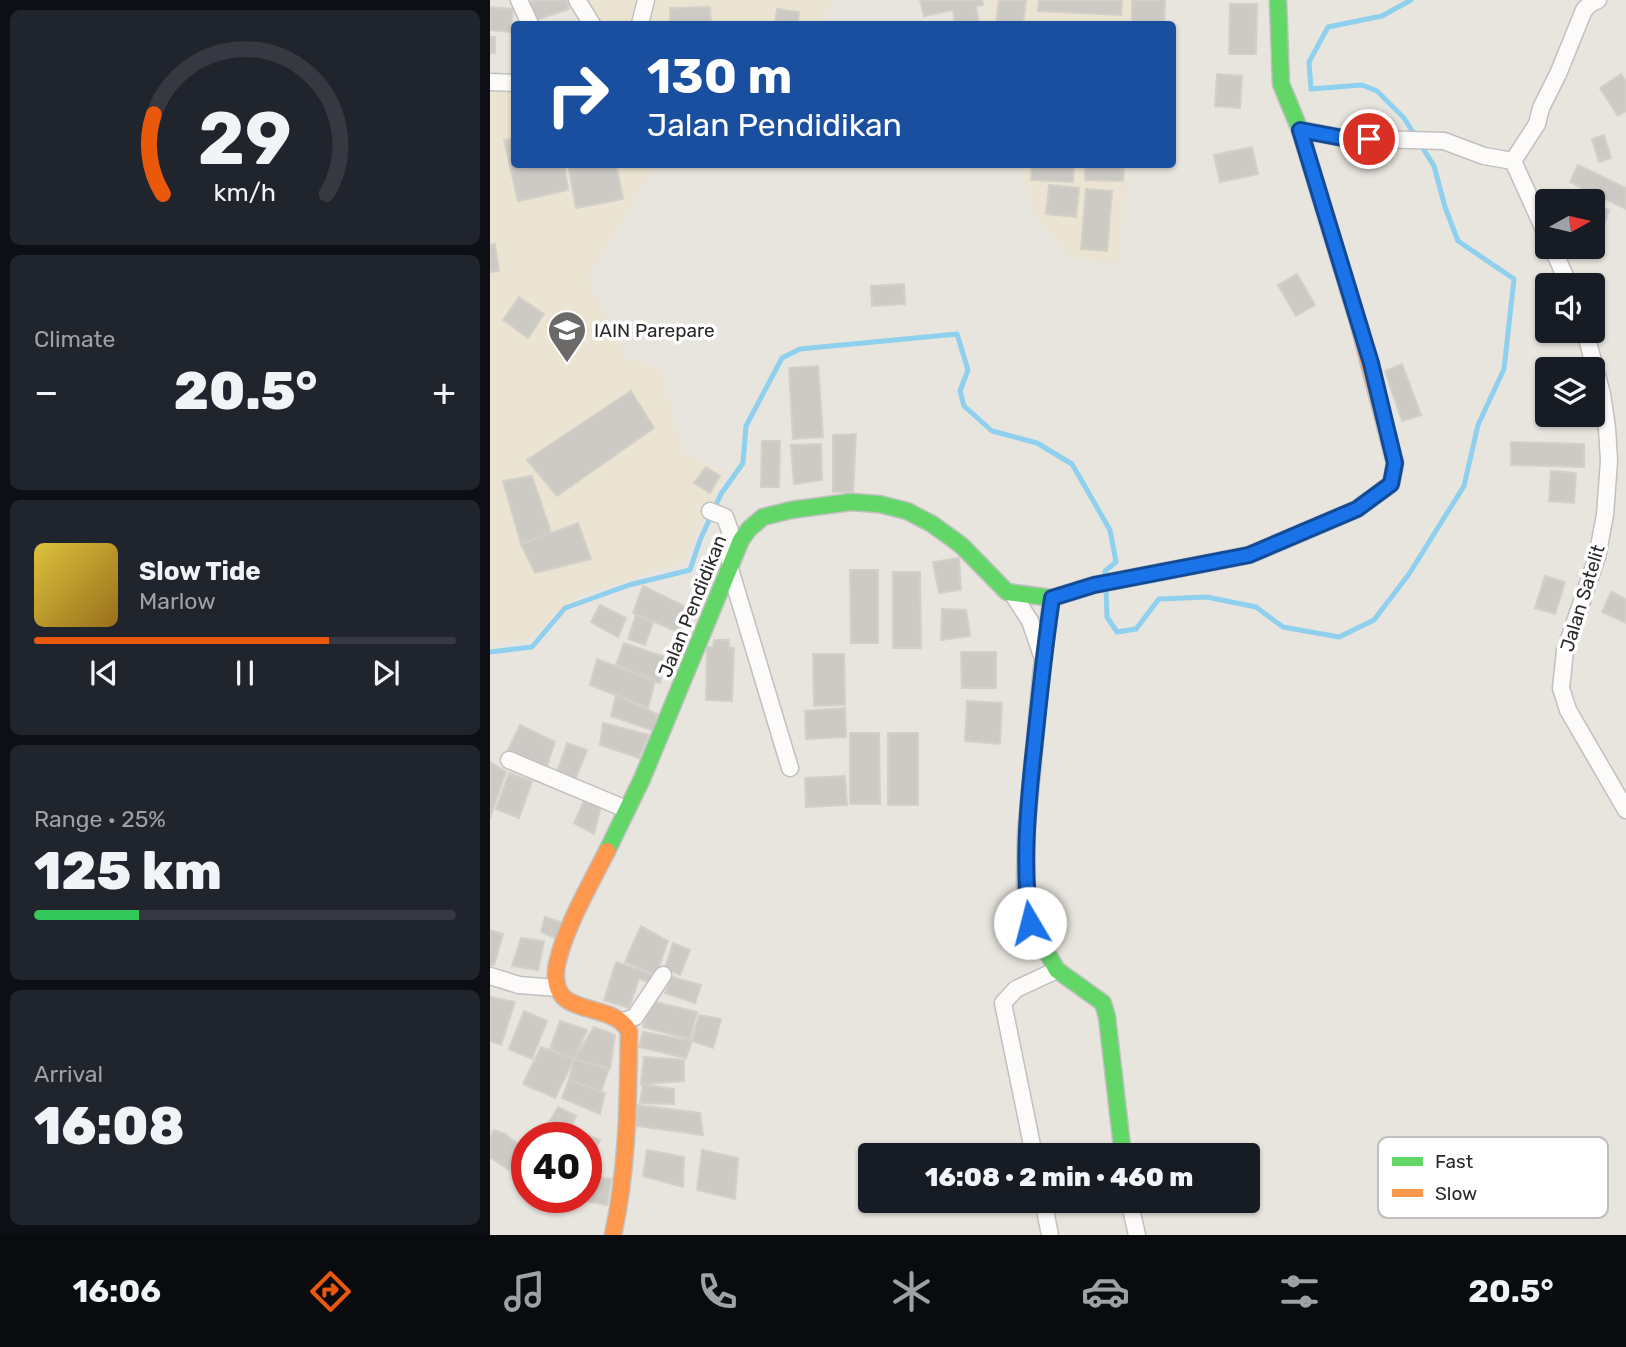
<!DOCTYPE html>
<meta charset="utf-8">
<style>
body{margin:0;font-family:Rubik,sans-serif;background:#20242c;color:#f1f3f6;height:100vh;display:flex;flex-direction:column;font-size:26px;white-space:nowrap}
*{box-sizing:border-box;margin:0}
p{font-size:23px;color:#9ea1a6}
.icon{flex:none;width:38px;height:38px;fill:none;stroke:currentColor;stroke-width:2;stroke-linecap:round;stroke-linejoin:round}
.map{position:relative;flex:1;overflow:hidden}
.details{display:flex;flex-direction:column;gap:10px;padding:10px;background:#0d0f14;width:490px}
.details>*{flex:none}
.hud{position:absolute;left:21px;top:21px;width:665px;height:147px;border-radius:7px;box-shadow:0 2px 5px #0004;background:#1a4fa0;color:#fff;overflow:hidden}
.needle{width:46px;rotate:82deg}
.controls{position:absolute;left:1045px;top:189px;display:grid;gap:14px}
.controls a{display:grid;place-items:center;width:70px;height:70px;border-radius:7px;background:#171b24;box-shadow:0 2px 5px #0004;font-size:35px}
.speed{position:absolute;left:21px;top:1122px;display:flex;gap:14px;font-size:35px;font-weight:700;text-align:center}
.speed>*{display:grid;place-content:center;width:91px;height:91px;border-radius:50%;background:#171b24;box-shadow:0 2px 5px #0004;line-height:1}
.speed .limit{border:10px solid #d22;background:#fff;color:#111}
.pin{position:absolute;display:grid;place-items:center;width:60px;height:60px;color:#fff;margin:-30px;border:4px solid #fff;border-radius:50%;box-shadow:0 2px 7px #0007}
.me{position:absolute;width:77px;margin:-38px;rotate:352deg;stroke-linejoin:round;filter:drop-shadow(0 0 5px #0008)}
.turn{display:flex;align-items:center;gap:24px;height:147px;padding:0 21px;font-size:32px}
.turn .icon{width:91px;height:91px;stroke-width:2.5}
.turn b{display:block;font-size:49px;line-height:60px}
.big{font-size:52px;font-weight:800;line-height:1.1}
.details .widget{flex:1;display:flex;flex-direction:column;justify-content:center;gap:10px;min-width:0;padding:0 24px;border-radius:10px;background:#20242c}
.details .dial{align-items:center;gap:0}
.dial svg{height:182px;overflow:visible;fill:none;stroke:#363941;stroke-width:7;stroke-linecap:round;text-anchor:middle}
.dial text{fill:#f1f3f6;stroke:none}
.song{display:flex;align-items:center;gap:21px}
.cover{width:84px;height:84px;border-radius:10px;background:linear-gradient(135deg,hsl(50 70% 55%),hsl(40 70% 35%))}
.played{height:7px;border-radius:4px;background:linear-gradient(90deg,#ea580c 70%,#363941 70%)}
.keys{display:flex;justify-content:space-around;direction:ltr}
.heat{display:flex;justify-content:space-between;align-items:center;font-size:38px;direction:ltr}
.charge{height:10px;border-radius:5px;background:linear-gradient(90deg,#34c759 25%,#363941 0)}
.trip{position:absolute;left:368px;top:1143px;width:402px;height:70px;border-radius:7px;background:#171b24;box-shadow:0 2px 5px #0004;font-weight:800;line-height:70px;text-align:center}
.menu{display:flex;height:112px;justify-content:space-around;align-items:center;background:#090b0e;color:#9ea1a6}
.menu .icon{width:49px;height:49px}
.menu .on{color:#ea580c}
.menu b{font-size:32px;color:#f1f3f6}
main{display:flex;flex:1;min-height:0}
.map>svg:first-child{display:block}
</style>
<main>
<section class="details">
<div class="widget dial"><svg viewBox="0 0 100 80">
<path d="M14 69A42 42 0 1 1 86 69"/>
<path d="M14 69A42 42 0 0 1 10 34" stroke="#ea580c"/>
<text x="50" y="56" font-size="32" font-weight="700">29</text>
<text x="50" y="72" font-size="11">km/h</text>
</svg></div>
<div class="widget"><p>Climate</p>
<div class="heat"><a>−</a><b class="big">20.5°</b><a>+</a></div>
</div>
<div class="widget">
<div class="song"><i class="cover"></i><div><b>Slow Tide</b><p>Marlow</p></div></div>
<div class="played"></div>
<div class="keys"><svg class="icon" aria-label="previous" viewBox="0 0 24 24"><path d="M18 5L8 12l10 7zM5 5v14"/></svg><svg class="icon" aria-label="pause" viewBox="0 0 24 24"><path d="M8 5v14M16 5v14"/></svg><svg class="icon" aria-label="next" viewBox="0 0 24 24"><path d="M6 5l10 7-10 7zM19 5v14"/></svg></div>
</div>
<div class="widget"><p>Range · 25%</p><b class="big">125 km</b><div class="charge"></div></div>
<div class="widget"><p>Arrival</p><b class="big">16:08</b></div>
</section>
<div class="map">
<svg width="1136" height="1235" viewBox="0 0 1136 1235">
<rect width="100%" height="100%" fill="#e8e4de"/>
<!-- education -->
<g fill="#ece4d2">
<path d="M77 0H341L333 24H91Z"/>
<path d="M499 0H675L674 24H495Z"/>
<path d="M0 90 24 92V164L165 165 97 279 136 358 171 370 192 453 235 473 193 562 87 596 36 640 0 644Z"/>
<path d="M530 165H638L628 264 580 256 546 216Z"/>
</g>
<g fill="none" stroke-linecap="round" stroke-linejoin="round">
<!-- stream -->
<g stroke="#8ed0ed" stroke-width="5">
<path d="M616 587 617 617 627 632 646 629 669 599 717 597 766 607 793 627 849 637 884 620 919 574 974 486 988 425 1014 369 1024 279 968 241 955 207 944 166 914 118 887 91 872 85 821 89 819 62 838 27 892 16 921 0"/>
<path d="M0 652 42 647 75 608 139 585 200 570 210 540 231 494 253 463 256 426 292 358 310 349 467 334 478 370 470 391 474 406 502 431 547 443 582 464 620 530 626 562 615 571V577"/>
</g>
</g>
<!-- building -->
<g fill="#cdcac5" stroke="#d3d0ca" stroke-width="2">
<path d="M46 0H76L79 9 46 20 40 2Z"/>
<path d="M430 0H492L493 5 486 6 489 24H465L463 10 434 16Z"/>
<path d="M509 0H536L533 24H506Z"/>
<path d="M549 0H632L631 15 548 11Z"/>
<path d="M642 0H675L674 24H642Z"/>
<path d="M740 4H767L766 54H739Z"/>
<path d="M0 7 23 9 21 32 0 30Z"/>
<path d="M220 7 221 24H180V8Z"/>
<path d="M287 9 309 12 308 24H285Z"/>
<rect x="0" y="37" width="5" height="16"/>
<path d="M727 74 752 76 750 108 725 106Z"/>
<path d="M1131 74 1136 81V111L1128 116 1110 88Z"/>
<path d="M1114 135 1121 158 1109 162 1102 139Z"/>
<path d="M24 138V164H74L78 190 28 201 14 140Z"/>
<path d="M762 147 768 174 730 182 724 155Z"/>
<path d="M78 164H126L133 199 86 208Z"/>
<path d="M542 164H584L583 182 541 180Z"/>
<path d="M595 164H634L633 181 595 180Z"/>
<path d="M1088 165 1136 188V209L1080 182Z"/>
<path d="M559 185 589 188 586 217 556 214Z"/>
<path d="M596 189 622 191 617 251 591 249Z"/>
<path d="M1102 205 1119 210 1110 235 1102 233Z"/>
<path d="M5 244 9 271 0 272V245Z"/>
<path d="M807 274 825 305 806 316 788 285Z"/>
<path d="M414 284 415 304 382 306 381 286Z"/>
<path d="M29 297 54 314 38 338 13 320Z"/>
<path d="M912 364 931 415 912 421 895 371Z"/>
<path d="M328 366 333 437 303 439 299 368Z"/>
<path d="M141 391 164 428 67 496 37 460Z"/>
<path d="M366 434 363 492H343V435Z"/>
<path d="M272 441H290L289 487H271Z"/>
<path d="M1021 442 1094 444V467L1021 465Z"/>
<path d="M331 444 332 480 304 484 301 445Z"/>
<path d="M216 467 230 476 220 493 204 483Z"/>
<path d="M1061 471 1086 473 1084 503 1059 501Z"/>
<path d="M42 476 61 533 31 544 13 481Z"/>
<path d="M88 523 101 559 45 573 31 544Z"/>
<path d="M469 558 471 590 449 593 443 562Z"/>
<path d="M360 570H388V643H361Z"/>
<path d="M403 572H430L431 648H403Z"/>
<path d="M1055 576 1075 582 1065 614 1045 608Z"/>
<path d="M153 586 200 609 190 633 143 613Z"/>
<path d="M1121 592 1136 599V623L1112 612Z"/>
<path d="M110 605 136 618 128 637 101 622Z"/>
<path d="M452 609 476 610 480 636 451 640Z"/>
<path d="M146 615 163 622 155 645 138 639Z"/>
<path d="M224 640H239V648H244L242 701 216 700 217 647H223Z"/>
<path d="M134 643 175 657 170 683 126 665Z"/>
<path d="M471 652H506V688H472Z"/>
<path d="M323 654H354L355 705 324 706Z"/>
<path d="M107 659 165 681 158 708 100 685Z"/>
<path d="M126 695 167 714 164 731 121 716Z"/>
<path d="M477 701 512 703 510 744 475 741Z"/>
<path d="M355 708 356 737 316 739 315 711Z"/>
<path d="M113 723 159 735 149 758 110 745Z"/>
<path d="M30 725 65 742 56 769 17 752Z"/>
<path d="M360 733H389L390 804H360Z"/>
<rect x="398" y="733" width="30" height="72"/>
<path d="M77 743 97 750 84 783 66 776Z"/>
<path d="M0 762 16 772 0 818Z"/>
<path d="M19 773 42 781 29 818 6 809Z"/>
<path d="M355 776 357 805 316 807 315 778Z"/>
<path d="M95 799 111 806 104 834 84 823Z"/>
<path d="M55 917 70 922 67 939 51 932Z"/>
<path d="M151 926 178 941 166 975 135 962Z"/>
<path d="M0 930 13 934 4 965H0Z"/>
<path d="M31 938 54 941 48 970 22 966Z"/>
<path d="M183 943 200 950 190 975 175 968Z"/>
<path d="M126 962 166 975 162 983 149 979 139 1008 114 1000Z"/>
<path d="M182 977 211 985 205 1003 175 993Z"/>
<path d="M0 997 25 1002 11 1045 0 1041Z"/>
<path d="M161 1001 207 1012 200 1039 153 1027Z"/>
<path d="M34 1011 57 1021 42 1059 19 1049Z"/>
<path d="M209 1015 231 1019 223 1048 202 1041Z"/>
<path d="M70 1021 97 1030 84 1059 60 1049Z"/>
<path d="M104 1027 125 1035 120 1069 84 1059Z"/>
<path d="M153 1032 202 1041 196 1058 149 1047Z"/>
<path d="M51 1047 84 1059 65 1098 33 1084Z"/>
<path d="M154 1057 194 1060V1081L151 1084Z"/>
<path d="M84 1059 119 1069 111 1091 79 1080Z"/>
<path d="M79 1080 115 1093 110 1114 72 1098Z"/>
<path d="M153 1084 184 1089V1104L150 1103Z"/>
<path d="M147 1105 210 1113 213 1135 146 1126Z"/>
<path d="M68 1107 86 1116 76 1138 58 1124Z"/>
<path d="M4 1130 15 1134 33 1148 19 1170 0 1157V1137Z"/>
<path d="M85 1130 110 1140 98 1166 96 1165V1138H82Z"/>
<path d="M157 1150 194 1157 193 1187 153 1176Z"/>
<path d="M212 1150 248 1158 245 1199 207 1190Z"/>
<path d="M99 1175 121 1179 117 1205 94 1201Z"/>
</g>
<g fill="none" stroke-linecap="round" stroke-linejoin="round">
<defs>
<g id="street">
<path d="M29 0 40 24"/>
<path d="M87 0 102 24"/>
<path d="M150 24 156 0"/>
<path d="M0 82 24 83"/>
<path d="M810 130 853 138 954 141 994 156 1023 161 1057 236"/>
<path d="M1023 161 1047 124 1051 108 1068 74 1094 10 1100 4 1108 0"/>
<path d="M1062 247 1079 285"/>
<path d="M1095 331 1112 394 1117 428 1119 461 1115 515 1107 557 1075 651 1071 688 1078 710 1136 810"/>
<path d="M220 511 235 517 240 531V569L300 768"/>
<path d="M522 593 540 621 551 653"/>
<path d="M19 760 136 809"/>
<path d="M0 976 29 985 67 988"/>
<path d="M133 1021 145 1017 173 975"/>
<path d="M544 1155 513 1003 526 989 567 970"/>
<path d="M553 1200 560 1235"/>
<path d="M639 1200 647 1235"/>
</g>
<g id="fast">
<path d="M788 0 791 84 810 130 869 325"/>
<path d="M562 598 553 658 536 833 535 884 540 923 567 970 613 1003 617 1017 633 1155"/>
<path d="M117 851 152 779 251 540 259 529 273 517 301 510 361 502 389 504 417 511 442 524 471 545 517 592 562 598 604 585 671 572"/>
</g>
<g id="slow">
<path d="M671 572 759 555 867 509 901 484 905 463 869 325"/>
<path d="M117 851C101 883 76 926 68 960 64 974 65 992 77 1000 97 1013 126 1009 139 1031 138 1100 138 1167 123 1235"/>
</g>
</defs>
<!-- street casing -->
<use href="#street" stroke="#c1c0c0" stroke-width="19"/>
<!-- fast casing -->
<use href="#fast" stroke="#c1c0c0" stroke-width="19"/>
<!-- slow casing -->
<use href="#slow" stroke="#c1c0c0" stroke-width="19"/>
<!-- street -->
<use href="#street" stroke="#fcfbfa" stroke-width="16"/>
<!-- fast -->
<use href="#fast" stroke="#63d668" stroke-width="16"/>
<!-- slow -->
<use href="#slow" stroke="#ff974d" stroke-width="16"/>
</g>
<g fill="none" stroke-linecap="round" stroke-linejoin="round">
<defs>
<path id="route" d="M540 923C533 867 537 814 543 758 549 704 554 651 562 598L604 585 759 555 867 509 901 484 905 463 881 363 810 130 853 138 879 139"/>
</defs>
<!-- route casing -->
<use href="#route" stroke="#114b97" stroke-width="18"/>
<!-- route -->
<use href="#route" stroke="#1a73e8" stroke-width="12"/>
</g>
<!-- icons -->
<defs>
<symbol id="university-pin" viewBox="-11 -11 22 30"><path d="M0 17L-7.5 6A9.5 9.5 0 1 1 7.5 6Z" fill="#6c6a68" stroke="#fff"/><path d="M0-5L7-2L0 1L-7-2ZM-4 1L0 2.5L4 1V4Q0 6-4 4Z" fill="#fff"/></symbol>
</defs>
<g fill-rule="evenodd">
<use href="#university-pin" x="55" y="308" width="44" height="60"/>
</g>
<g text-anchor="middle" stroke-width="7" stroke-linejoin="round" paint-order="stroke">
<!-- poi labels -->
<g font-size="19" fill="#292929" stroke="#fff" text-anchor="start">
<text x="104" y="337">IAIN Parepare</text>
</g>
<!-- street labels -->
<g font-size="19" fill="#292929" stroke="#fff">
<text transform="translate(1092 598) rotate(-73)" y="7">Jalan Satelit</text>
<text transform="translate(202 606) rotate(-68)" y="7">Jalan Pendidikan</text>
</g>
</g>
<!-- legend -->
<rect x="888" y="1137" width="230" height="81" rx="10" fill="#fff" stroke="#bfbfbf" stroke-width="2"/>
<rect x="902" y="1157" width="31" height="9" fill="#63d668"/>
<rect x="902" y="1189" width="31" height="8" fill="#ff974d"/>
<g font-size="19" fill="#292929">
<text x="945" y="1168">Fast</text>
<text x="945" y="1200">Slow</text>
</g>
</svg>
<div class="controls">
<a><svg class="needle" viewBox="-14 -14 28 28"><path d="M0-13l5 13h-10z" fill="#e53935"/><path d="M0 13l5-13h-10z" fill="#9ea1a6"/></svg></a>
<a><svg class="icon" aria-label="sound" viewBox="0 0 24 24"><path d="M4 9h4l5-4v14l-5-4H4zM17 9q2 3 0 6"/></svg></a>
<a><svg class="icon" aria-label="layers" viewBox="0 0 24 24"><path d="M12 4l9 5-9 5-9-5zM3 14l9 5 9-5"/></svg></a>
</div>
<div class="speed"><div class="limit">40</div></div>
<div class="pin" style="left:879px;top:139px;background:#d93025"><svg class="icon" aria-label="arrive" viewBox="0 0 24 24"><path d="M6 21V4h12l-3 4 3 4H6"/></svg></div>
<svg class="me" style="left:540px;top:923px" viewBox="-20 -20 40 40"><circle r="19" fill="#fff"/><path d="M0-13L10 11 0 6-10 11z" fill="#1a73e8"/></svg>
<div class="trip">16:08 · 2 min · 460 m</div>
<div class="hud">
<div class="turn"><svg class="icon" aria-label="right" viewBox="0 0 24 24"><path d="M7 20v-9h11M14 6l5 5-5 5"/></svg><div><b>130 m</b>Jalan Pendidikan</div></div>
</div>
</div>
</main>
<nav class="menu">
<b>16:06</b>
<svg class="icon on" aria-label="directions" viewBox="0 0 24 24"><path d="M12 3l9 9-9 9-9-9zM9 14v-3h6M13 9l2 2-2 2"/></svg>
<svg class="icon" aria-label="music" viewBox="0 0 24 24"><path d="M9 18V5l10-2v13"/><circle cx="6" cy="18" r="3"/><circle cx="16" cy="16" r="3"/></svg>
<svg class="icon" aria-label="phone" viewBox="0 0 24 24"><path d="M5 4h4l2 5-3 2q2 4 5 5l2-3 5 2v4C11 20 4 13 5 4z"/></svg>
<svg class="icon" aria-label="climate" viewBox="0 0 24 24"><path d="M12 3v18M4 7l16 10M4 17L20 7"/></svg>
<svg class="icon" aria-label="car" viewBox="0 0 24 24"><path d="M5 17H2v-5l4-1 3-4h7l3 4 3 1v5h-3M9 17h6M6 11h13"/><circle cx="7" cy="17" r="2"/><circle cx="17" cy="17" r="2"/></svg>
<svg class="icon" aria-label="filters" viewBox="0 0 24 24"><path d="M4 7h16M4 17h16"/><circle cx="9" cy="7" r="2"/><circle cx="15" cy="17" r="2"/></svg>
<b>20.5°</b>
</nav>
